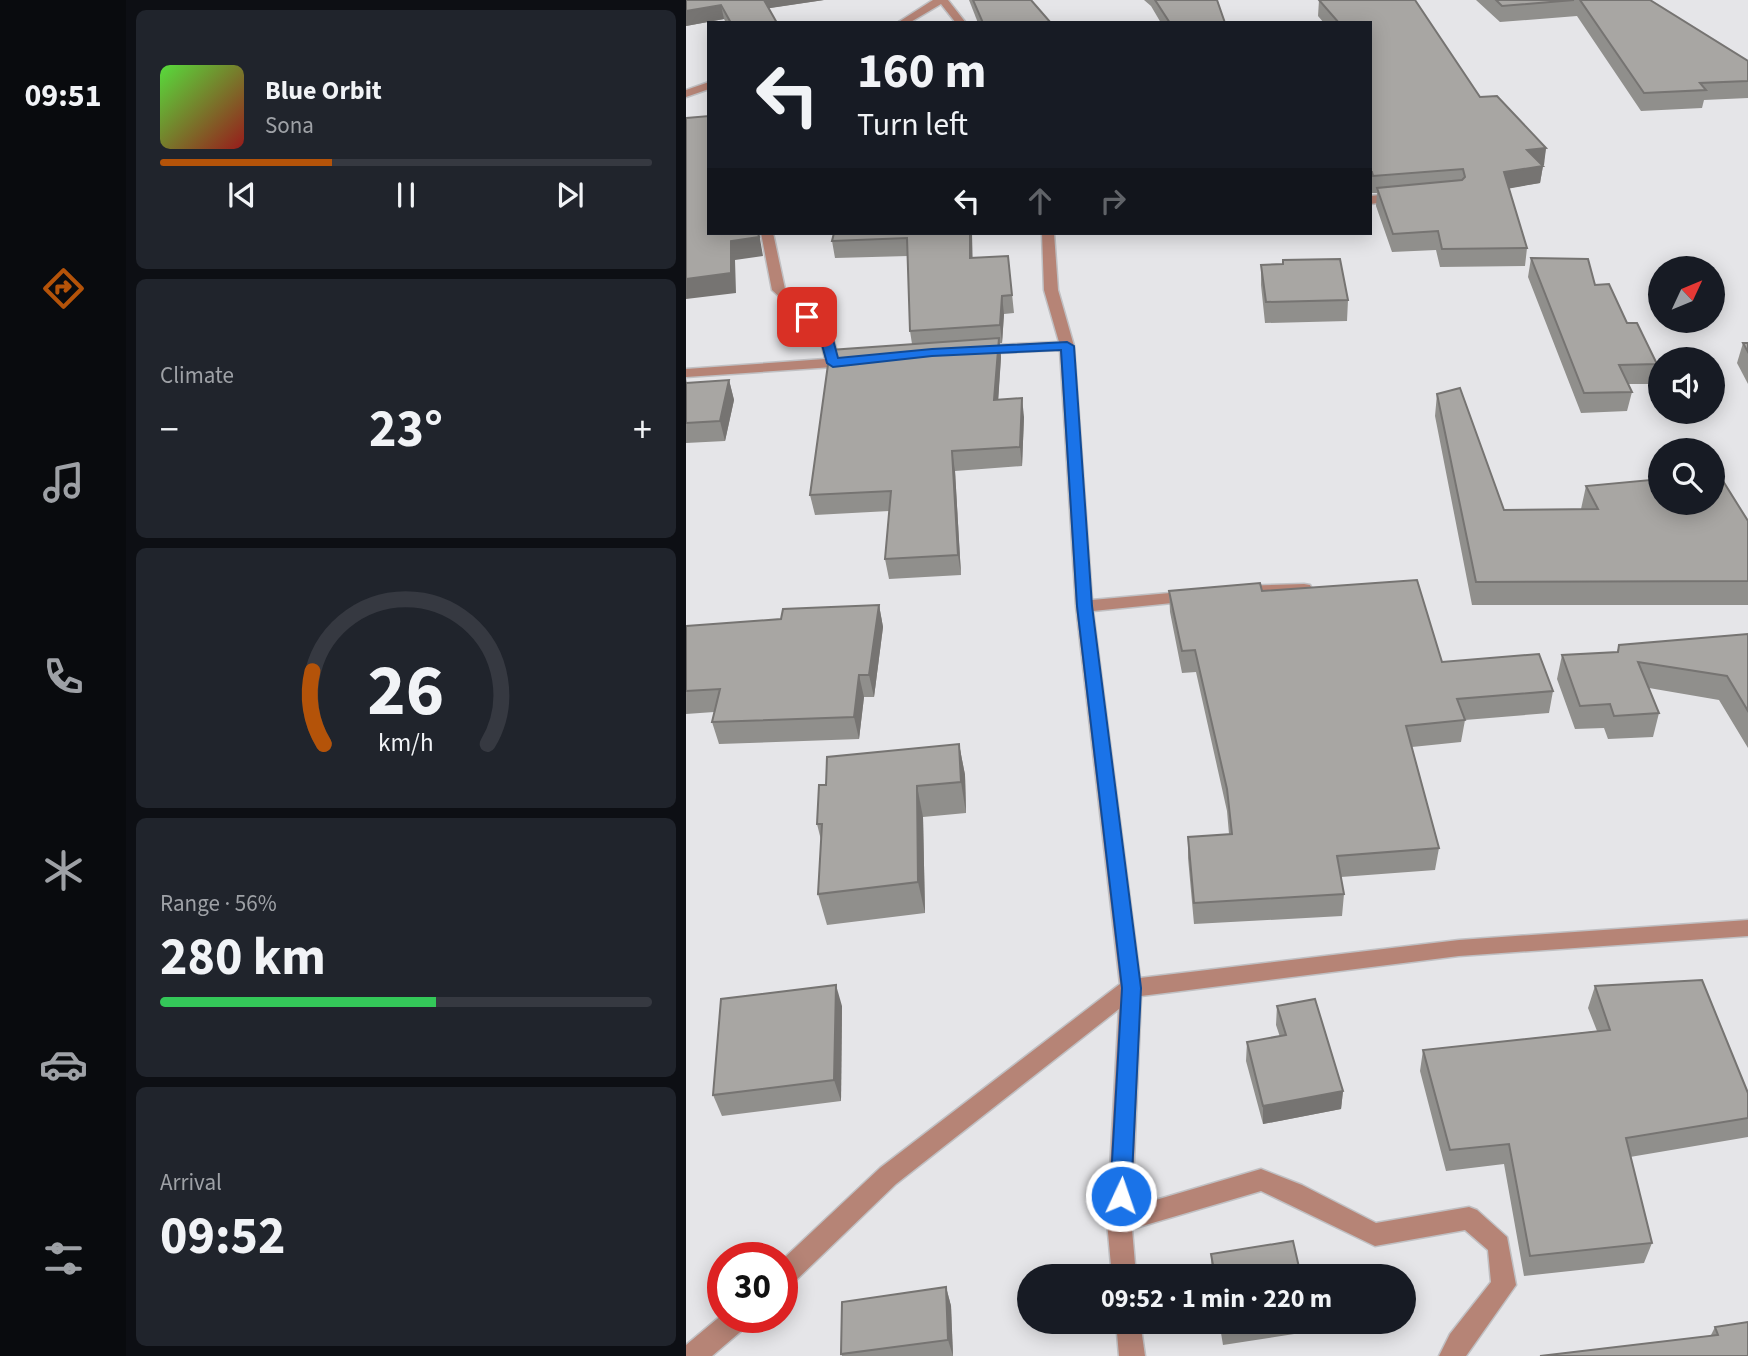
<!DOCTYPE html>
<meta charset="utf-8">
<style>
body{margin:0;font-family:"Source Sans 3",sans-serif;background:#20242c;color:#f1f3f6;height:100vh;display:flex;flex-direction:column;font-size:26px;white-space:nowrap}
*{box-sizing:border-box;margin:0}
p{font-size:23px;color:#9ea1a6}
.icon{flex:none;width:38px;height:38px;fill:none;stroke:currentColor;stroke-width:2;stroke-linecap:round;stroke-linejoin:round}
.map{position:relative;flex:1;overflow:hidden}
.drawer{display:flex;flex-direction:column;gap:10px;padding:10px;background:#0d0f14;width:560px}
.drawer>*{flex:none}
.guide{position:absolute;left:21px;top:21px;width:665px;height:214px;border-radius:0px;box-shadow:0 4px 18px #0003;background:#171b24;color:#f1f3f6;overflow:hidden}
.needle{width:46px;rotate:46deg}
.buttons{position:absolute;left:962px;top:256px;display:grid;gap:14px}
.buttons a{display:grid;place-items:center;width:77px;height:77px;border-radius:50%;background:#171b24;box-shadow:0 4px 18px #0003;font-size:35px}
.speed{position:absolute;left:21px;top:1242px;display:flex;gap:14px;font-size:35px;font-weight:700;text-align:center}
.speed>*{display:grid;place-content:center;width:91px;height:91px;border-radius:50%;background:#171b24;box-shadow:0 4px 18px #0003;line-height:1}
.speed .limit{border:10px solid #d22;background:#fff;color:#111}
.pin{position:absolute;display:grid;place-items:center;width:60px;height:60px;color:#fff;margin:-30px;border-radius:14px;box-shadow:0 4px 10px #0006}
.me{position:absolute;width:77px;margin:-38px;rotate:3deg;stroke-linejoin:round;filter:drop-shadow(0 0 5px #0008)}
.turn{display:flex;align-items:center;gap:24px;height:147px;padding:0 35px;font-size:32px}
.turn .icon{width:91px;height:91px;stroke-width:2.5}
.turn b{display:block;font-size:49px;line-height:60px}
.lanes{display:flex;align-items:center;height:66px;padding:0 35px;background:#0003;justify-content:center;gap:35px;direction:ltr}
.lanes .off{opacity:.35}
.big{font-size:52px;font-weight:700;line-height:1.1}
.drawer .widget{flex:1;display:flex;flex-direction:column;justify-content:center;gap:10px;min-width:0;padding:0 24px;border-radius:10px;background:#20242c}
.drawer .dial{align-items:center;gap:0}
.dial svg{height:182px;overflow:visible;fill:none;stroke:#363941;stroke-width:7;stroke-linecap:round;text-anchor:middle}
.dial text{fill:#f1f3f6;stroke:none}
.song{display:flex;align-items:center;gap:21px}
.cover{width:84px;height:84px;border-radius:10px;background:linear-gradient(135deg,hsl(110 70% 55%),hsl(0 70% 35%))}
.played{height:7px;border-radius:4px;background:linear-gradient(90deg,#b45309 35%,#363941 35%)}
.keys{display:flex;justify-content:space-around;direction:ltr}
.heat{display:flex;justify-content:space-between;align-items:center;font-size:38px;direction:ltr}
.charge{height:10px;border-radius:5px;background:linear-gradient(90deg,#34c759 56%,#363941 0)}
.trip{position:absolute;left:331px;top:1264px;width:399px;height:70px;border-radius:35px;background:#171b24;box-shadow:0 4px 18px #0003;font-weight:700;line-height:70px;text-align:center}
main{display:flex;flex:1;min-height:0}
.tab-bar{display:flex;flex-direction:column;width:126px;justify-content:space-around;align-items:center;background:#090b0e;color:#9ea1a6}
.tab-bar .icon{width:49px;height:49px}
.tab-bar .selected{color:#b45309}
.tab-bar b{font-size:32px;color:#f1f3f6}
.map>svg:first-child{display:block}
</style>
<main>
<nav class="tab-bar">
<b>09:51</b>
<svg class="icon selected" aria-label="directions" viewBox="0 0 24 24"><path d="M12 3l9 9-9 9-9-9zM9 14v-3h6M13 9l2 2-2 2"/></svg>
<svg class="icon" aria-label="music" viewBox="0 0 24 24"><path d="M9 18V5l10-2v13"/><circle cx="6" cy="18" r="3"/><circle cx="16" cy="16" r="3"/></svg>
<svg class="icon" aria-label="phone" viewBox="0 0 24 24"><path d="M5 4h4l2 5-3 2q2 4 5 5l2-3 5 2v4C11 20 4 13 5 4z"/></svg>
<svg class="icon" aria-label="climate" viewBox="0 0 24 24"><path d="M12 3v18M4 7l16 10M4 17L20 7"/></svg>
<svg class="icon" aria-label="car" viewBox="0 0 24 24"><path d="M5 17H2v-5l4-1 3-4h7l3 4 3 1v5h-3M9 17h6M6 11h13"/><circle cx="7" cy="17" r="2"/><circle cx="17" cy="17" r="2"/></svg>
<svg class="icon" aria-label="filters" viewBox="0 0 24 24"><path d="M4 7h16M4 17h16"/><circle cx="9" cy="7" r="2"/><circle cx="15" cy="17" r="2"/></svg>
</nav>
<section class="drawer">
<div class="widget">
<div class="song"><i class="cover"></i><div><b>Blue Orbit</b><p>Sona</p></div></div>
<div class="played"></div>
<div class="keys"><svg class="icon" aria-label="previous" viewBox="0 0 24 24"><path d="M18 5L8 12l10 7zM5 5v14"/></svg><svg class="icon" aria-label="pause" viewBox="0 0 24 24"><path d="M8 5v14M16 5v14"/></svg><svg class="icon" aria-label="next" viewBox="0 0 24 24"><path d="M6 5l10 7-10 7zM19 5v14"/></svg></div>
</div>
<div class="widget"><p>Climate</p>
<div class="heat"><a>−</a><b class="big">23°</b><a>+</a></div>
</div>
<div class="widget dial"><svg viewBox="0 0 100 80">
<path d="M14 69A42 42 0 1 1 86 69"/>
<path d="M14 69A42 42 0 0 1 9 37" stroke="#b45309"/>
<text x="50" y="56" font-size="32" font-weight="700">26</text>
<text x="50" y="72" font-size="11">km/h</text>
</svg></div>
<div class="widget"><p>Range · 56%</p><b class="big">280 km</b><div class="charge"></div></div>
<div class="widget"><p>Arrival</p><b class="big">09:52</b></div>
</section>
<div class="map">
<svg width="1062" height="1356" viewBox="0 0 1062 1356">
<rect width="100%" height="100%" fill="#e5e5e8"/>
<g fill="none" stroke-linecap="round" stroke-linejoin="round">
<defs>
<g id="street">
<path d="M247 0H262L280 23H270L255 4 223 23H211Z"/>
<path d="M23 82V89L0 97V90Z"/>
<path d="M714 193 720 197 718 200 684 204V196Z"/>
<path d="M75 233H87L99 289 144 329 153 358 165 357 172 361 165 365 147 367 0 377V369L139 359 133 333 86 290Z"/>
<path d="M356 233H368L372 290 388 346 406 600 506 591 514 596 506 601 407 611 454 978 773 940 1062 920V936L773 956 455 996 446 1207 575 1169 616 1185 690 1223 783 1207 791 1210 821 1237 830 1285 780 1356H753L764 1334 805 1282 802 1250 779 1230 689 1246 575 1191 446 1229 450 1276H426L421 1222 433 1009 210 1184 105 1285 96 1289V1260L194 1168 434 984 390 606 374 350 290 354 283 350 290 346 373 342 358 290Z"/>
<path d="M618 584 624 585 626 589 624 593 552 596 544 591 552 586Z"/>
<path d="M37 1314V1318H63L60 1327 26 1356H0V1345Z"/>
<path d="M430 1321H454L459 1356H433Z"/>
</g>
</defs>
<!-- street casing -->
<use href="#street" stroke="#c0c0c3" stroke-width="3"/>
<!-- street -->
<use href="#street" fill="#b68476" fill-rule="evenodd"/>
</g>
<!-- wall -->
<g fill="#908f8c">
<path d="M0 0H138L83 8 91 23H40L38 19 0 26Z"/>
<path d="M283 0H345L365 23H292Z"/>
<path d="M458 0H531L539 23H475L465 6Z"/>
<path d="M633 0H729L794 97 811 96 860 148 854 183 823 188 841 248 839 266 754 267 750 250 706 252 690 206 691 193H686L684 189V23H638L632 16Z"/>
<path d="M790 0H964L1062 61V98L1018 100 1016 108 955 111 891 16 814 22Z"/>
<path d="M148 233H286V258L322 256 328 313 318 314 316 343H314L315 357 312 399 338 417 336 466 269 471 275 575 203 579 199 559 203 511 129 515 124 495 226 344 224 331 222 256 149 258 146 241Z"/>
<path d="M845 258 909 285 941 323 971 364 966 384H942L946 392 941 411 895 413 842 277Z"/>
<path d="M597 260 662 300 661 321 579 323 575 285V265L597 264Z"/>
<path d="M1057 343H1062V384L1051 363Z"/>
<path d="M0 378 1 383 43 380 48 400 39 441 0 443Z"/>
<path d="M751 394 818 510 895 509 900 486 1062 521V605H786L749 416Z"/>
<path d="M483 591H576L756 662 867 691 863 713 779 720 775 742 726 747 753 848 749 870 655 877 658 894 656 916 508 924 502 858V837L543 834 541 811 510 672 496 673 484 612Z"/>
<path d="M193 605 197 627 188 697H178L173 739 33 744 26 722 28 712 0 714V626L95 619Z"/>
<path d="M1062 634V748L1033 700 963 688 973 713 967 737 922 739 918 728 889 729 871 679 876 655 931 652 933 645Z"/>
<path d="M273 744 279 775 280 813 237 817 239 913 141 925 132 894 135 840 131 824 140 785Z"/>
<path d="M909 986 1062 1093V1137L944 1157 966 1243 958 1263 838 1276 818 1164 760 1171 734 1071 737 1050 911 1031 902 1008Z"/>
<path d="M156 1006 155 1101 36 1116 27 1095Z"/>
<path d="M591 1006 657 1091 655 1109 577 1124 560 1061 561 1042 594 1037 590 1025Z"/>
<path d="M525 1254 615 1276H526Z"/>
<path d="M260 1287 265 1306 267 1356H156L155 1354Z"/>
<path d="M533 1321H622L621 1332 537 1345Z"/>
<path d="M1029 1327 1062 1356 1025 1335Z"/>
</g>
<!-- shaded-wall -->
<g fill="#767472">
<path d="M76 0H138L78 9Z"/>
<path d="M35 5 38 19 0 26V11Z"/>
<path d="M860 148 858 165 839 168 841 150Z"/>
<path d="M857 166 854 183 815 190 818 172Z"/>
<path d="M73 233 77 256 49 260 50 293 0 299V279L45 241Z"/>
<path d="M284 233H286L287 276 284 258Z"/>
<path d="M316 296 318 314 316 343 314 325Z"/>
<path d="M313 338 315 357 311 419 308 400Z"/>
<path d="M43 380 48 400 39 441 34 421Z"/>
<path d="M336 398 338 417 336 466 334 447Z"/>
<path d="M266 451 269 471 275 575 272 555Z"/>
<path d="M193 605 197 627 188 697 183 675Z"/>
<path d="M173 675 178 697 173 739 168 717Z"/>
<path d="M273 744 279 775 280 813 275 782Z"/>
<path d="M231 786 237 817 239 913 232 882Z"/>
<path d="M150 985 156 1006 155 1101 148 1080Z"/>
<path d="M657 1091 655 1109 577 1124V1106Z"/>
<path d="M260 1287 265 1306 267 1356 262 1340Z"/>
</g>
<!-- building -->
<g fill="#a8a6a3" stroke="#767472" stroke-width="2">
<path d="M0 0H78L91 23H45L35 5 0 11Z"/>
<path d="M287 0H345L365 23H297Z"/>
<path d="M469 0H531L539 23H484Z"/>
<path d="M633 0H729L794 97 811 96 860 148 841 150 857 166 818 172 841 248 756 249 752 231 707 234 691 188 776 180 779 177 777 169 687 176 686 172H684V23H653Z"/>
<path d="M810 0H888L816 6Z"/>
<path d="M894 0H964L1062 61V81L1014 83 1020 90 958 93Z"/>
<path d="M23 116V233H72L73 237 45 241V273L0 279V118Z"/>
<path d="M148 233H284V258L322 256 326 295 316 296 314 325 224 331 221 238 146 241Z"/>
<path d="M845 258 902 259 909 285 923 284 941 323H951L971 364 933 365 946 392 898 393Z"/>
<path d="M654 259 662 300 580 302 575 265 597 264V260Z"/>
<path d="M313 338 308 400 336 398 334 447 266 451 272 555 199 559 205 491 124 495 144 350Z"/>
<path d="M1057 343H1062V352Z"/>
<path d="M43 380 34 421 0 423V383Z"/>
<path d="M774 388 818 510 912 509 900 486 975 479V502H1027V473H1032L1062 521V581L790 582 751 394Z"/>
<path d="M731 580 756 662 853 654 867 691 771 699 779 720 720 726 753 848 651 856 658 894 508 903 502 837 546 834 541 789 509 650 496 651 483 591 574 583 576 591Z"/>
<path d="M193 605 183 675H173L168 717 26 722 34 689 0 691V626L95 619 97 609Z"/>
<path d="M1062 634V711L1041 676 952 662 973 713 928 716 924 704 894 706 876 655 932 652 933 645Z"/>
<path d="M273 744 275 782 231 786 232 882 132 894 136 824H131L133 785H140L141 757Z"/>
<path d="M1016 980 1062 1093V1118L940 1138 966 1243 844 1256 823 1144 764 1150 737 1050 924 1030 909 986Z"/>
<path d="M150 985 148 1080 27 1095 35 999Z"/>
<path d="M629 999 657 1091 577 1106 561 1042 600 1035 591 1006Z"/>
<path d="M607 1241 615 1276H529L525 1254Z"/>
<path d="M260 1287 262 1340 155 1354 156 1302Z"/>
<path d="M536 1321H566L537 1326Z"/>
<path d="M1062 1322V1356H854L1032 1335 1029 1327Z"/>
</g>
<!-- route -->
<path fill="#1a73e8" stroke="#114b97" stroke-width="2" d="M121 314 145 332 152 358 246 349 381 342 388 346 406 606 455 988 445 1196 442 1203 435 1206 427 1203 424 1196 436 988 391 606 375 350 246 356 147 367 141 363 133 334 115 317Z"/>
</svg>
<div class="buttons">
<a><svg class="needle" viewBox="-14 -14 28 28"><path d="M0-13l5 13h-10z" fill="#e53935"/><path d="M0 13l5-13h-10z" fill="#9ea1a6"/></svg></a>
<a><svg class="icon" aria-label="sound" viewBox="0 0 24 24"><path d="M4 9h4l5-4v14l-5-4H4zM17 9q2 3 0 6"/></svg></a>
<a><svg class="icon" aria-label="search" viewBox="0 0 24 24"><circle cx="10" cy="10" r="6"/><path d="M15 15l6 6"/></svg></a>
</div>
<div class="speed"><div class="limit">30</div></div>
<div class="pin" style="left:121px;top:317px;background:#d93025"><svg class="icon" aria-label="arrive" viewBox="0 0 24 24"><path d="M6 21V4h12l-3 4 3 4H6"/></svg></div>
<svg class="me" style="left:435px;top:1196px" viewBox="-20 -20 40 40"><circle r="17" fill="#1a73e8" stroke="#fff" stroke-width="3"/><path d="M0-11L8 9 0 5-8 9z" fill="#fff"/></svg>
<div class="trip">09:52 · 1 min · 220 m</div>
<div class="guide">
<div class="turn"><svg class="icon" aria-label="left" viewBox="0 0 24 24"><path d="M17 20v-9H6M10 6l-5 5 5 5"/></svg><div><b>160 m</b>Turn left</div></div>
<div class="lanes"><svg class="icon" aria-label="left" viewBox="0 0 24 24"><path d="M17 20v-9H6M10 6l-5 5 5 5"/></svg><svg class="icon off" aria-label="ahead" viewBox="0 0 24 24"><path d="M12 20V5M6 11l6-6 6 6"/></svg><svg class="icon off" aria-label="right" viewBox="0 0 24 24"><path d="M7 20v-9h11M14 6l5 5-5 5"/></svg></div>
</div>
</div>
</main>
